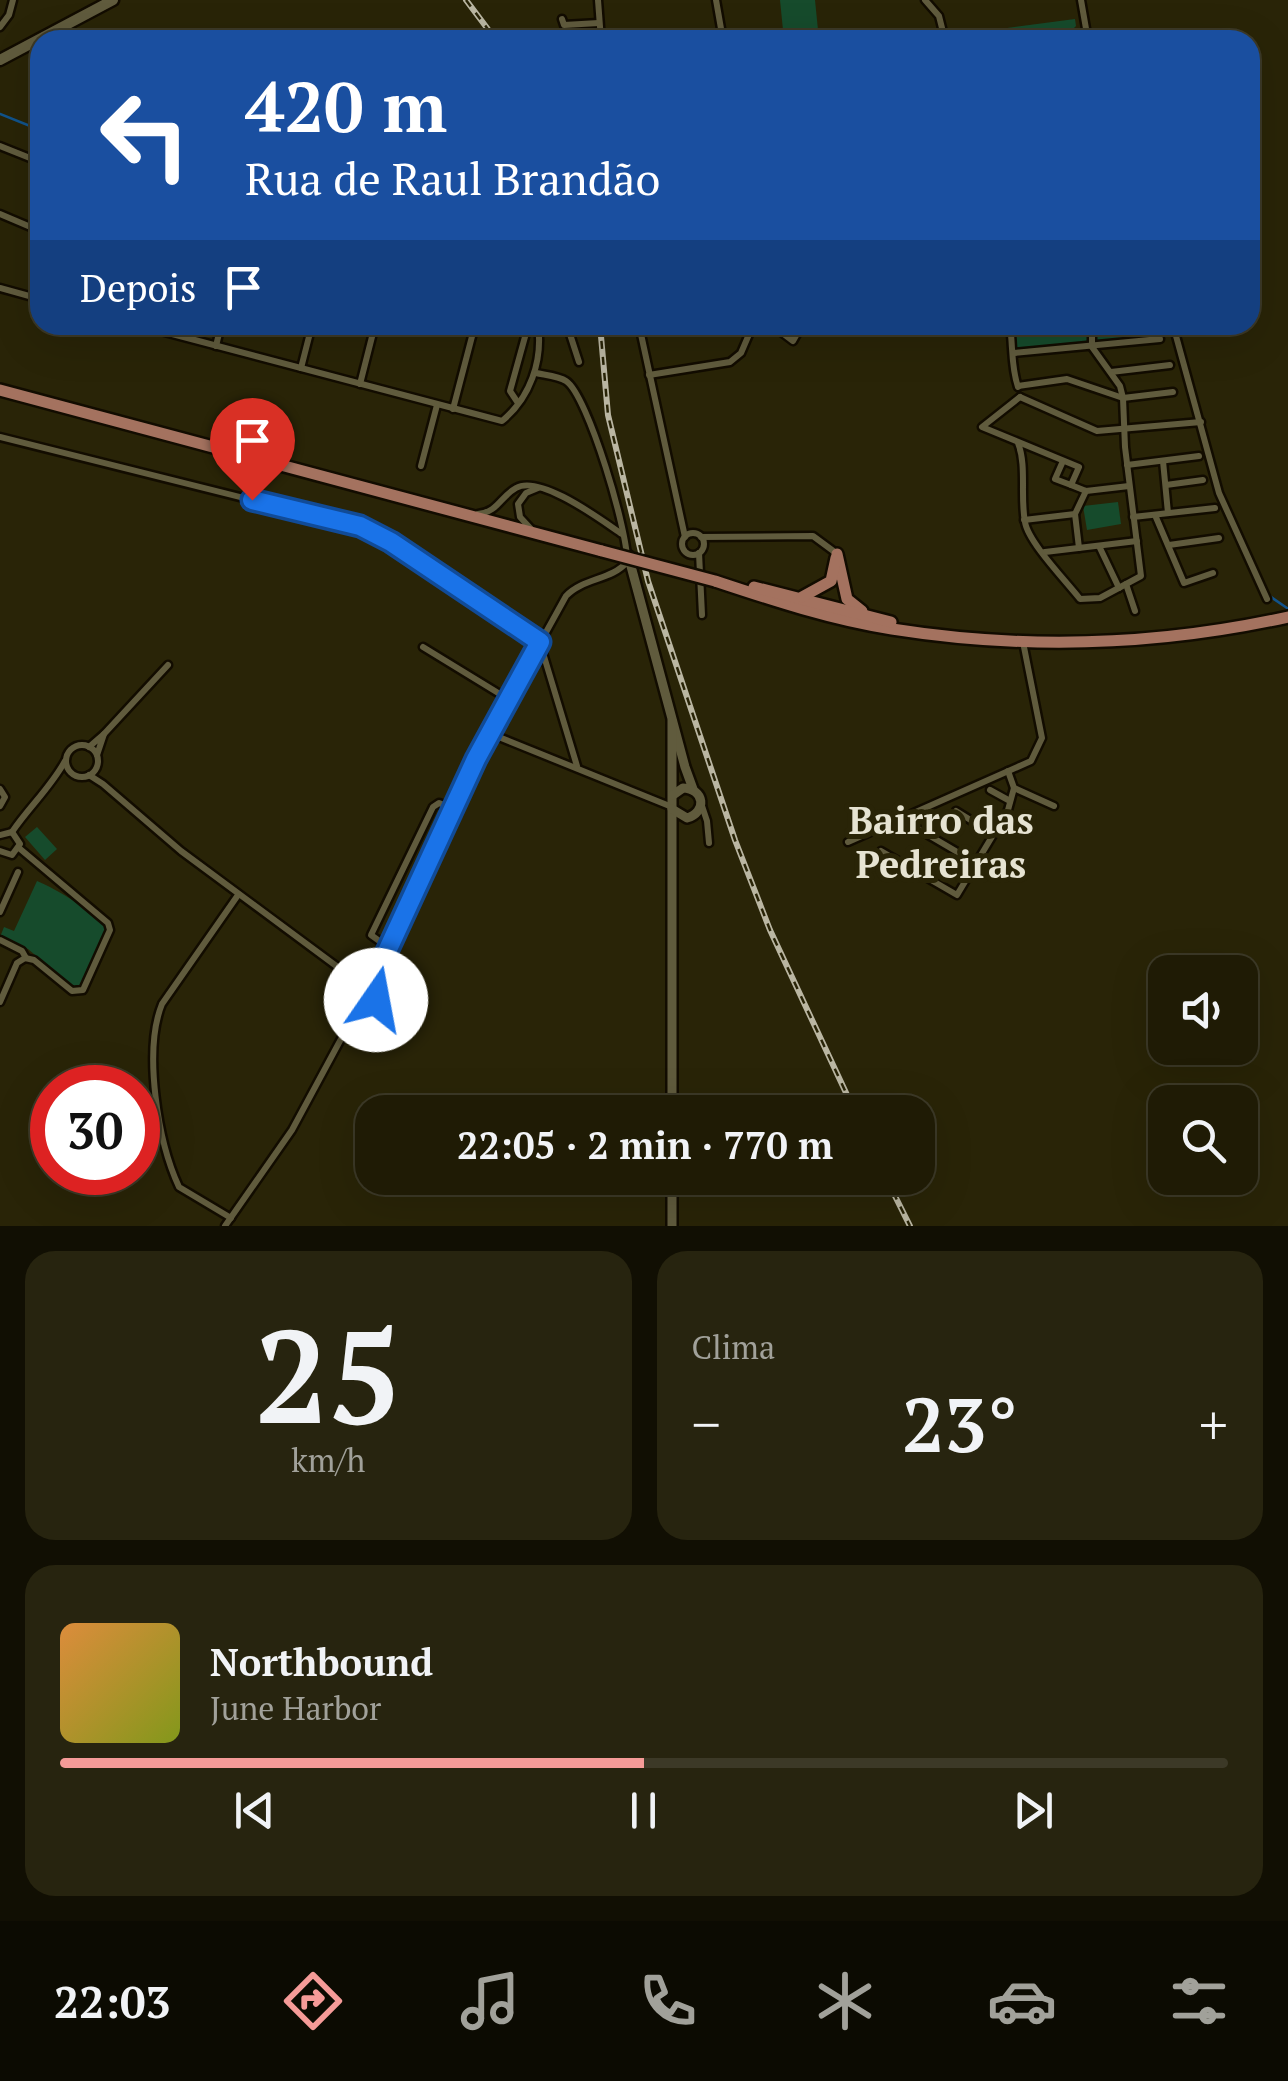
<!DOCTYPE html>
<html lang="pt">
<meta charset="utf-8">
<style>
body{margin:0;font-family:"PT Serif",serif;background:#27240f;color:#f1f3f6;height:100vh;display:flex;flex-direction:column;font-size:38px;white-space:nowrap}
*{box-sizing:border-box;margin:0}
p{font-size:32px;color:#a1a19a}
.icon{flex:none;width:55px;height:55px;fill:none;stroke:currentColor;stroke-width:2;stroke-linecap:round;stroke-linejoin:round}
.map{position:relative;height:1226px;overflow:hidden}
.details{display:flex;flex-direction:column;gap:25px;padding:25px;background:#110f03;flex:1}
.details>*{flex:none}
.hud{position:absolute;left:30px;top:30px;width:1230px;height:305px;border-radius:30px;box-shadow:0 10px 40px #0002,0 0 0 2px #3c3927;background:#1a4fa0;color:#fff;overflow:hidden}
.buttons{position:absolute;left:1148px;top:955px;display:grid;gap:20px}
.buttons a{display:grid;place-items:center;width:110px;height:110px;border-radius:20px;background:#1f1b05;box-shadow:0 10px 40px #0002,0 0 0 2px #3c3927;font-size:50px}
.speed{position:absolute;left:30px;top:1065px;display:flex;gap:20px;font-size:50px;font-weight:700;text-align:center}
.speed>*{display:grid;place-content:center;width:130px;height:130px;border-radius:50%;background:#1f1b05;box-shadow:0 10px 40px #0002,0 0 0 2px #3c3927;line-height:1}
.speed .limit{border:15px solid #d22;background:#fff;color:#111}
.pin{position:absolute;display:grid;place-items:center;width:85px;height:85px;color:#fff;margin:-102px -42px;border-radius:50% 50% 50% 0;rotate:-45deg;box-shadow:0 0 10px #0007}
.pin .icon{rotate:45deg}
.me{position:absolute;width:110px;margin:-55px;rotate:12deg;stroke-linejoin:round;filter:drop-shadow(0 0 8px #0008)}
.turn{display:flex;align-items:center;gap:35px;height:210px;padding:0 50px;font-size:45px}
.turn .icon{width:130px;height:130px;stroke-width:2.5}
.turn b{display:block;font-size:70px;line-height:85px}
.then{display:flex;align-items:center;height:95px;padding:0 50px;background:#0003;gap:20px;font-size:38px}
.big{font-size:75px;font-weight:800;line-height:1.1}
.details .card{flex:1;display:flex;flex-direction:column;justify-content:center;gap:15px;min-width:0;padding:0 35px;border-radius:30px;background:#27240f}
.details .dial{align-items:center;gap:0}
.dial b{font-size:130px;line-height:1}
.song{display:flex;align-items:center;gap:30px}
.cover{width:120px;height:120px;border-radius:15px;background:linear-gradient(135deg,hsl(30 70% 55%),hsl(70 70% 35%))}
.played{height:10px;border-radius:5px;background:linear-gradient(90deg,#f59b98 50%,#3c3927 50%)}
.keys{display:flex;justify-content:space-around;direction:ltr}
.heat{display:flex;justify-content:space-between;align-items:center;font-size:55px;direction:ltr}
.details .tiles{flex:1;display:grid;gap:25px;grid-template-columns:1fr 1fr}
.card:last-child{grid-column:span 2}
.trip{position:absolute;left:355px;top:1095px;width:580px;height:100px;border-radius:30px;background:#1f1b05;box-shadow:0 10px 40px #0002,0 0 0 2px #3c3927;font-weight:800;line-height:100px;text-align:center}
.dock{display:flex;height:160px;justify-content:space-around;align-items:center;background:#0c0b02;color:#a1a19a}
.dock .icon{width:70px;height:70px}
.dock .on{color:#f59b98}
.dock b{font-size:45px;color:#f1f3f6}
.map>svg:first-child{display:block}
</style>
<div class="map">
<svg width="1288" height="1226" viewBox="0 0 1288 1226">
<rect width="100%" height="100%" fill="#292407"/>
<!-- green -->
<g fill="#164b2c">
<path d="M780 0H815L819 40H784Z"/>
<path d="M1075 19 1076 26 1071 31 1009 37 1007 28Z"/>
<path d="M1014 325H1087V343L1017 349Z"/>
<path d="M1096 325H1165L1167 335 1096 342Z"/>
<path d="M1118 502 1121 524 1087 530 1083 506Z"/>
<path d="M37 827 57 849 45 860 25 837Z"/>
<path d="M37 881C57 889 96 913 108 931L85 985 76 989 28 949 0 937 4 927 14 931Z"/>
</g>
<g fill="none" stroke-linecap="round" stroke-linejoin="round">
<!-- stream -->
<g stroke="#11538b" stroke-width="2.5">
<path d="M0 114 40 130"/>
<path d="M1176 325 1224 497"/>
<path d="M1268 595 1287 608"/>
</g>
<defs>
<g id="minor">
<path d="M598 0 601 40"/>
<path d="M716 0 723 40"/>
<path d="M925 0 939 16 945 40"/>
<path d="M1081 0 1088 40"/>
<path d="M562 19 564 25 599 23"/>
<path d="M0 27 9 15 13 0"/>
<path d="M1077 40 1088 39"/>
<path d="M0 146 40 162"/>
<path d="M0 214 40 231"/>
<path d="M0 288 40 299"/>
<path d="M138 325 502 421C530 398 543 361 538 325"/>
<path d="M567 325 579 362"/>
<path d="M639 325 685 537"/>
<path d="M772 325 793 341 802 325"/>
<path d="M1010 325C1013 347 1011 367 1018 387"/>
<path d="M1173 325 1219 493 1267 599"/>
<path d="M216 346 221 325"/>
<path d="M1014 353 1160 339"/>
<path d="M301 368 312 325"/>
<path d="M1111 372 1170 365"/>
<path d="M649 375 730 362 741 353 753 325"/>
<path d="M360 384 375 325"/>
<path d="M1018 386 1067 379 1123 398 1173 392"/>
<path d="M1020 397 982 427 1079 467 1071 485 1086 491 1129 486"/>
<path d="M1020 397 1097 431 1201 422"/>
<path d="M518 403 510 391 528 326 533 325"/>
<path d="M453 409 475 325"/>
<path d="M0 437 360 527 391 542 540 642"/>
<path d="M1018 443C1027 466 1020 496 1025 522 1028 542 1066 581 1080 599L1100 598 1141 576 1125 447 1123 398 1120 386 1092 347V325"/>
<path d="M1063 461 1055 479 1071 485"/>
<path d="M1163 461 1168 513"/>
<path d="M1127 465 1199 456"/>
<path d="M421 466 437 405"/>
<path d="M1166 485 1203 480"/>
<path d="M478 514C498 512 500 497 516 488 540 474 601 520 622 534"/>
<path d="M1155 515 1184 583 1213 573"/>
<path d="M1133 517 1215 508"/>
<path d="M1024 520 1075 514"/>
<path d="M532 530 520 517 518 504 526 493 538 488"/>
<circle cx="693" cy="544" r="11"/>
<path d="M701 537 813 536 836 553"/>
<path d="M1169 545 1219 538"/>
<path d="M1099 546 1119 588"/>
<path d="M1079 548 1075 514 1086 491"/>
<path d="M1045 552 1137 541"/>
<path d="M699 553 702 615"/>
<path d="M1126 584 1135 611"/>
<path d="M540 643 577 766"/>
<path d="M423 647 508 699"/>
<path d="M489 733 672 807"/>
<path d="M104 734 168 665"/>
<circle cx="82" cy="761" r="16"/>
<path d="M89 747 104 734 97 755"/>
<path d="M89 775 103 784 181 851 343 971 354 987"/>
<path d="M1014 788 1054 806"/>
<path d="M0 789 5 797 0 806"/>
<path d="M990 790 1010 801"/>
<path d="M702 806 707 821 709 843"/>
<path d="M956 811 993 834"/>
<path d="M913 826 976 863"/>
<path d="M12 832C29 807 51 787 65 761"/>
<path d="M0 835 12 832 20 844 12 855 0 851"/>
<path d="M848 842 1031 761 1042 738 1023 642"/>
<path d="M881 851 957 895 1008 810 1014 788 1008 771"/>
<path d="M0 912 18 872"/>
<path d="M0 940 22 951 26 958"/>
<path d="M389 948 371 935 433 807 439 803 452 808"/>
<circle cx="370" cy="986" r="15"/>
<path d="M383 978V960L476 759 566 596C583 578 612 580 627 562 629 535 588 395 566 381 559 376 545 375 536 373"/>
<path d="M0 1002 17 963 25 958 34 960 72 991 83 990 110 930 108 923 19 848"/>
<path d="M231 1218 179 1187C158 1142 143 1051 162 1004L238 895"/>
<path d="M225 1226 292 1130 355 1013 369 1001"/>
</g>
<g id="tertiary">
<path d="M628 555 685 767 693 789"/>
<path d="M672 721V1112"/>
<path d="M672 809 687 818C707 812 705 789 683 788L673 795"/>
<path d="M672 1226V1178"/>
</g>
<path id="secondary" d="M0 60 113 0"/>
<g id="primary">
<path d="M0 390 602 551"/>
<path d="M837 554 847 599 862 611"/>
<path d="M715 581C772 600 833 620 892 629 1025 650 1157 646 1288 617"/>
<path d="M754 587 891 622"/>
<path d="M802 597 831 581 836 558"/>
</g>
</defs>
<!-- minor casing -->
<use href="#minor" stroke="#120c00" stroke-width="11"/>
<!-- tertiary casing -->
<use href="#tertiary" stroke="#120c00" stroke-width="14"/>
<!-- secondary casing -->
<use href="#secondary" stroke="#120c00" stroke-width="15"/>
<!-- primary casing -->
<use href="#primary" stroke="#120c00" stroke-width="16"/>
<!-- minor -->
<use href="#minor" stroke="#605b3d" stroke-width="6"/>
<!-- tertiary -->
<use href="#tertiary" stroke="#605b3d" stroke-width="9"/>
<!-- secondary -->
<use href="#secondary" stroke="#605b3d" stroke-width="10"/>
<!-- primary -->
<use href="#primary" stroke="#a4725f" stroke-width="11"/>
<defs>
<g id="rail">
<path d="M466 0 496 40"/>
<path d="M600 325 608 415 648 581 735 840 770 930 855 1112"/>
<path d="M886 1178 910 1226"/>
</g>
</defs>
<!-- rail casing -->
<use href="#rail" stroke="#bab6a2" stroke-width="6"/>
<!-- rail -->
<use href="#rail" stroke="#292407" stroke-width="2.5" stroke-dasharray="8" stroke-linecap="butt"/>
<defs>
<path id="primary-bridge" d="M602 551 715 581"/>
</defs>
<!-- primary-bridge casing -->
<use href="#primary-bridge" stroke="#120c00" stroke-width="16" stroke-linecap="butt"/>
<!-- primary-bridge -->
<use href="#primary-bridge" stroke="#a4725f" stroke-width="11"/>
</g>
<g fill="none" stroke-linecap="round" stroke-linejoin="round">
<defs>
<path id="route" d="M252 500 360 526 391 542 540 642 476 759 383 960 385 988 376 1000"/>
</defs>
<!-- route casing -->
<use href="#route" stroke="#114b97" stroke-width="25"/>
<!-- route -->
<use href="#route" stroke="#1a73e8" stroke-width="18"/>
</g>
<g text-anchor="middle" stroke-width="10" stroke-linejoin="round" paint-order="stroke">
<!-- neighbourhood labels -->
<g font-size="38" font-weight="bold" fill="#e6e3d2" stroke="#292407">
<text x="941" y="834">Bairro das<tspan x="941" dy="44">Pedreiras</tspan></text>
</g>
</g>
</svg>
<div class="buttons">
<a><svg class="icon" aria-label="sound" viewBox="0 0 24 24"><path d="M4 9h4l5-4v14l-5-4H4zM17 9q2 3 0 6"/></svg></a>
<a><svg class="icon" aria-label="search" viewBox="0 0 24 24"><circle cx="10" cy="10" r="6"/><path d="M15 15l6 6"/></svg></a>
</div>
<div class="speed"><div class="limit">30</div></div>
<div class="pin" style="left:252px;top:500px;background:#d93025"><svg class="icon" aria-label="arrive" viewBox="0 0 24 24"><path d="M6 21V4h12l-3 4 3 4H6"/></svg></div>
<svg class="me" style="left:376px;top:1000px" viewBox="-20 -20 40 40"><circle r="19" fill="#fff"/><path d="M0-13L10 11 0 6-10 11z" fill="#1a73e8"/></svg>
<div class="trip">22:05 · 2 min · 770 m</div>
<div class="hud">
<div class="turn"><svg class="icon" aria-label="left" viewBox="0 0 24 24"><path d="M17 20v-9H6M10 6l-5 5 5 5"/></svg><div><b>420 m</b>Rua de Raul Brandão</div></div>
<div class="then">Depois<svg class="icon" aria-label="arrive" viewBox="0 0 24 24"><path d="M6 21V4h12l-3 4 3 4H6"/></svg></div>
</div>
</div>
<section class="details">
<div class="tiles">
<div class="card dial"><b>25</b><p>km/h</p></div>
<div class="card"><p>Clima</p>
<div class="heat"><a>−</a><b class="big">23°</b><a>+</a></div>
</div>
<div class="card">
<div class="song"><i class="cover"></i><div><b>Northbound</b><p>June Harbor</p></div></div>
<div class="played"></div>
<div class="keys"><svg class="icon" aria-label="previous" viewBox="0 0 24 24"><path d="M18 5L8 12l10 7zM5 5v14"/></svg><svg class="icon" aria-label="pause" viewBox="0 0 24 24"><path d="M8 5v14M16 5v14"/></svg><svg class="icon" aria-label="next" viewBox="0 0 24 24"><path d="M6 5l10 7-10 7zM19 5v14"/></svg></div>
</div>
</div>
</section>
<nav class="dock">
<b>22:03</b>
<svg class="icon on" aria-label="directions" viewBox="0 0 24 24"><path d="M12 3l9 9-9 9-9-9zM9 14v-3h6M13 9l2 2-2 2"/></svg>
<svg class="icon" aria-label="music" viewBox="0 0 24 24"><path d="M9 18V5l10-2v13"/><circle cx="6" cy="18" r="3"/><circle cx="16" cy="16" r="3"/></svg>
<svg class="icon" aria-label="phone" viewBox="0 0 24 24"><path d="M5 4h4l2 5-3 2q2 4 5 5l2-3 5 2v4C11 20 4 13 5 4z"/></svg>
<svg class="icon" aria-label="climate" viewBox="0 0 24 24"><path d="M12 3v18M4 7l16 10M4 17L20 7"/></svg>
<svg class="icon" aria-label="car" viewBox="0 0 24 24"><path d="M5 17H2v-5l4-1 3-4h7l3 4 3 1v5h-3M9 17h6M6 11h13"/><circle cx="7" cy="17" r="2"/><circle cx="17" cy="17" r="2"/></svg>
<svg class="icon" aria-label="filters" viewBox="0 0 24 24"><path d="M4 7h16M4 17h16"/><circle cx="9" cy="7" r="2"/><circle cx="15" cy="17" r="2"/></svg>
</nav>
